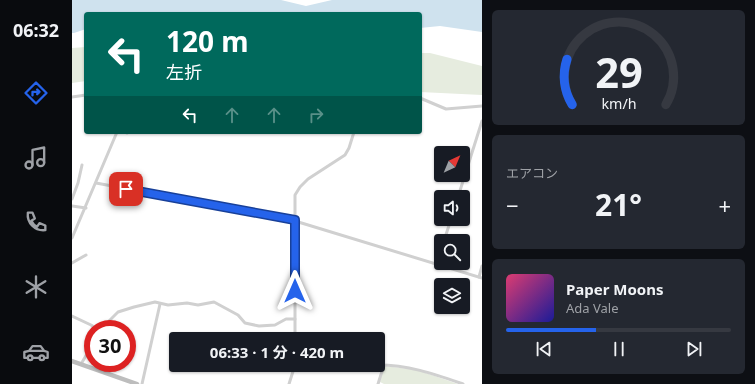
<!DOCTYPE html>
<html lang="ja">
<meta charset="utf-8">
<style>
body{margin:0;font-family:"Noto Sans","Noto Sans JP",sans-serif;background:#242831;color:#f1f3f6;height:100vh;display:flex;flex-direction:column;font-size:15px;white-space:nowrap}
*{box-sizing:border-box;margin:0}
p{font-size:13px;color:#9ea1a6}
.icon{flex:none;width:22px;height:22px;fill:none;stroke:currentColor;stroke-width:2;stroke-linecap:round;stroke-linejoin:round}
.map{position:relative;flex:1;overflow:hidden}
.details{display:flex;flex-direction:column;gap:10px;padding:10px;background:#0d0f14;width:273px}
.details>*{flex:none}
.top-card{position:absolute;left:12px;top:12px;width:338px;height:122px;border-radius:4px;box-shadow:0 1px 3px #0004;background:#00695c;color:#fff;overflow:hidden}
.needle{width:26px;rotate:44deg}
.controls{position:absolute;left:362px;top:146px;display:grid;gap:8px}
.controls a{display:grid;place-items:center;width:36px;height:36px;border-radius:4px;background:#171b24;box-shadow:0 1px 3px #0004;font-size:20px}
.speed{position:absolute;left:12px;top:320px;display:flex;gap:8px;font-size:20px;font-weight:700;text-align:center}
.speed>*{display:grid;place-content:center;width:52px;height:52px;border-radius:50%;background:#171b24;box-shadow:0 1px 3px #0004;line-height:1}
.speed .limit{border:6px solid #d22;background:#fff;color:#111}
.pin{position:absolute;display:grid;place-items:center;width:34px;height:34px;color:#fff;margin:-17px;border-radius:8px;box-shadow:0 2px 6px #0006}
.me{position:absolute;width:44px;margin:-22px;rotate:0deg;stroke-linejoin:round;filter:drop-shadow(0 0 3px #0008)}
.turn{display:flex;align-items:center;gap:14px;height:84px;padding:0 16px;font-size:18px}
.turn .icon{width:52px;height:52px;stroke-width:2.5}
.turn b{display:block;font-size:28px;line-height:34px}
.lanes{display:flex;align-items:center;height:38px;padding:0 16px;background:#0003;justify-content:center;gap:20px;direction:ltr}
.lanes .off{opacity:.35}
.big{font-size:30px;font-weight:700;line-height:1.1}
.details .tile{flex:1;display:flex;flex-direction:column;justify-content:center;gap:6px;min-width:0;padding:0 14px;border-radius:6px;background:#242831}
.details .dial{align-items:center;gap:0}
.dial svg{height:104px;overflow:visible;fill:none;stroke:#363941;stroke-width:7;stroke-linecap:round;text-anchor:middle}
.dial text{fill:#f1f3f6;stroke:none}
.song{display:flex;align-items:center;gap:12px}
.cover{width:48px;height:48px;border-radius:6px;background:linear-gradient(135deg,hsl(340 70% 55%),hsl(240 70% 35%))}
.played{height:4px;border-radius:2px;background:linear-gradient(90deg,#2563eb 40%,#363941 40%)}
.keys{display:flex;justify-content:space-around;direction:ltr}
.heat{display:flex;justify-content:space-between;align-items:center;font-size:22px;direction:ltr}
.trip{position:absolute;left:97px;top:332px;width:216px;height:40px;border-radius:4px;background:#171b24;box-shadow:0 1px 3px #0004;font-weight:700;line-height:40px;text-align:center}
main{display:flex;flex:1;min-height:0}
.tab-bar{display:flex;flex-direction:column;width:72px;justify-content:space-around;align-items:center;background:#090b0e;color:#9ea1a6}
.tab-bar .icon{width:28px;height:28px}
.tab-bar .on{color:#2563eb}
.tab-bar b{font-size:18px;color:#f1f3f6}
.map>svg:first-child{display:block}
</style>
<main>
<nav class="tab-bar">
<b>06:32</b>
<svg class="icon on" aria-label="directions" viewBox="0 0 24 24"><path d="M12 3l9 9-9 9-9-9zM9 14v-3h6M13 9l2 2-2 2"/></svg>
<svg class="icon" aria-label="music" viewBox="0 0 24 24"><path d="M9 18V5l10-2v13"/><circle cx="6" cy="18" r="3"/><circle cx="16" cy="16" r="3"/></svg>
<svg class="icon" aria-label="phone" viewBox="0 0 24 24"><path d="M5 4h4l2 5-3 2q2 4 5 5l2-3 5 2v4C11 20 4 13 5 4z"/></svg>
<svg class="icon" aria-label="climate" viewBox="0 0 24 24"><path d="M12 3v18M4 7l16 10M4 17L20 7"/></svg>
<svg class="icon" aria-label="car" viewBox="0 0 24 24"><path d="M5 17H2v-5l4-1 3-4h7l3 4 3 1v5h-3M9 17h6M6 11h13"/><circle cx="7" cy="17" r="2"/><circle cx="17" cy="17" r="2"/></svg>
</nav>
<div class="map">
<svg width="410" height="384" viewBox="0 0 410 384">
<rect width="100%" height="100%" fill="#fff"/>
<!-- green -->
<g fill="#e6ecdf">
<path d="M14 47V81L0 83V48Z"/>
<path d="M348 53H358L410 66V95L348 92Z"/>
<path d="M312 366 345 370 386 384H312L308 382Z"/>
</g>
<!-- water -->
<path fill="#cfe2ee" d="M0 0H209L234 6 260 0H410V32L368 26 348 28V14H14V29L2 33H0Z"/>
<g fill="none" stroke-linecap="round" stroke-linejoin="round">
<!-- street -->
<g stroke="#d0d0d0" stroke-width="3">
<path d="M0 97 14 95"/>
<path d="M348 98 374 109 410 106"/>
<path d="M55 132V133"/>
<path d="M24 183 223 220"/>
<path d="M386 197 410 121"/>
<path d="M0 199 6 183 10 165"/>
<path d="M0 206 14 208"/>
<path d="M223 221 410 278"/>
<path d="M0 238 45 132"/>
<path d="M372 241 379 219"/>
<path d="M0 263 14 255"/>
<path d="M365 265 369 251"/>
<path d="M407 277 410 266"/>
<path d="M0 316 19 325 25 329"/>
<path d="M29 329 46 312 62 307 83 302 96 305 115 303 126 305 142 302 166 315 173 323 187 326 203 325 214 319H223"/>
<path d="M223 339V195L228 187 236 179 273 155 277 148 282 132"/>
<path d="M9 364 21 344"/>
<path d="M306 365C337 365 362 374 391 384"/>
<path d="M222 368 305 365"/>
<path d="M22 369 26 363"/>
<path d="M70 384 88 304"/>
<path d="M217 384 223 365"/>
<path d="M306 384 312 365"/>
</g>
<!-- secondary -->
<path stroke="#bdbdbd" stroke-width="4.5" d="M0 361 65 384"/>
</g>
<g fill="none" stroke-linecap="round" stroke-linejoin="round">
<defs>
<path id="route" d="M54 189 223 220V291"/>
</defs>
<!-- route casing -->
<use href="#route" stroke="#184099" stroke-width="10"/>
<!-- route -->
<use href="#route" stroke="#2563eb" stroke-width="7"/>
</g>
</svg>
<div class="controls">
<a><svg class="needle" viewBox="-14 -14 28 28"><path d="M0-13l5 13h-10z" fill="#e53935"/><path d="M0 13l5-13h-10z" fill="#9ea1a6"/></svg></a>
<a><svg class="icon" aria-label="sound" viewBox="0 0 24 24"><path d="M4 9h4l5-4v14l-5-4H4zM17 9q2 3 0 6"/></svg></a>
<a><svg class="icon" aria-label="search" viewBox="0 0 24 24"><circle cx="10" cy="10" r="6"/><path d="M15 15l6 6"/></svg></a>
<a><svg class="icon" aria-label="layers" viewBox="0 0 24 24"><path d="M12 4l9 5-9 5-9-5zM3 14l9 5 9-5"/></svg></a>
</div>
<div class="speed"><div class="limit">30</div></div>
<div class="pin" style="left:54px;top:189px;background:#d93025"><svg class="icon" aria-label="arrive" viewBox="0 0 24 24"><path d="M6 21V4h12l-3 4 3 4H6"/></svg></div>
<svg class="me" style="left:223px;top:291px" viewBox="-20 -20 40 40"><path d="M0-17L14 15 0 8-14 15z" fill="#2563eb" stroke="#fff" stroke-width="4"/></svg>
<div class="trip">06:33 · 1 分 · 420 m</div>
<div class="top-card">
<div class="turn"><svg class="icon" aria-label="left" viewBox="0 0 24 24"><path d="M17 20v-9H6M10 6l-5 5 5 5"/></svg><div><b>120 m</b>左折</div></div>
<div class="lanes"><svg class="icon" aria-label="left" viewBox="0 0 24 24"><path d="M17 20v-9H6M10 6l-5 5 5 5"/></svg><svg class="icon off" aria-label="ahead" viewBox="0 0 24 24"><path d="M12 20V5M6 11l6-6 6 6"/></svg><svg class="icon off" aria-label="ahead" viewBox="0 0 24 24"><path d="M12 20V5M6 11l6-6 6 6"/></svg><svg class="icon off" aria-label="right" viewBox="0 0 24 24"><path d="M7 20v-9h11M14 6l5 5-5 5"/></svg></div>
</div>
</div>
<section class="details">
<div class="tile dial"><svg viewBox="0 0 100 80">
<path d="M14 69A42 42 0 1 1 86 69"/>
<path d="M14 69A42 42 0 0 1 10 34" stroke="#2563eb"/>
<text x="50" y="56" font-size="32" font-weight="700">29</text>
<text x="50" y="72" font-size="11">km/h</text>
</svg></div>
<div class="tile"><p>エアコン</p>
<div class="heat"><a>−</a><b class="big">21°</b><a>+</a></div>
</div>
<div class="tile">
<div class="song"><i class="cover"></i><div><b>Paper Moons</b><p>Ada Vale</p></div></div>
<div class="played"></div>
<div class="keys"><svg class="icon" aria-label="previous" viewBox="0 0 24 24"><path d="M18 5L8 12l10 7zM5 5v14"/></svg><svg class="icon" aria-label="pause" viewBox="0 0 24 24"><path d="M8 5v14M16 5v14"/></svg><svg class="icon" aria-label="next" viewBox="0 0 24 24"><path d="M6 5l10 7-10 7zM19 5v14"/></svg></div>
</div>
</section>
</main>
